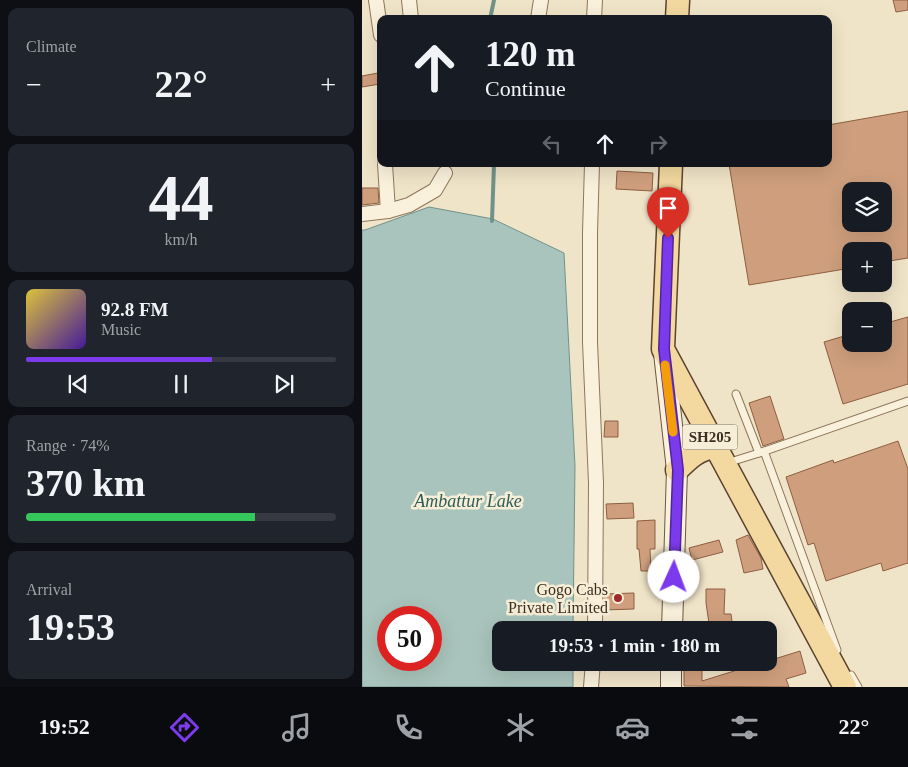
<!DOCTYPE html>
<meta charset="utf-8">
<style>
body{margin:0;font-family:Georgia,serif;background:#20242c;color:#f1f3f6;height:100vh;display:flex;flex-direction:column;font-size:19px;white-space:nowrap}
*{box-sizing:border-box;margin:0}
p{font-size:16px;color:#9ea1a6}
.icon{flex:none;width:28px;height:28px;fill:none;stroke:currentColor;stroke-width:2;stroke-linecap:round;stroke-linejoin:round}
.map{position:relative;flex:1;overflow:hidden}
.panel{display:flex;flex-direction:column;gap:8px;padding:8px;background:#0d0f14;width:362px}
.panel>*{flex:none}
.banner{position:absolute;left:15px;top:15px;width:455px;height:152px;border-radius:10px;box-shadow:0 5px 20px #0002;background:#171b24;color:#f1f3f6;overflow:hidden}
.buttons{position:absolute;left:480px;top:182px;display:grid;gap:10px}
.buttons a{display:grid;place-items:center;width:50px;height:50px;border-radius:10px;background:#171b24;box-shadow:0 5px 20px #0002;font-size:25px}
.speed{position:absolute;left:15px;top:606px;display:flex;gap:10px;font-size:25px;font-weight:700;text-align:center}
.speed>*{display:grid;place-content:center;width:65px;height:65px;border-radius:50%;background:#171b24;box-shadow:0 5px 20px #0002;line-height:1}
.speed .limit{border:8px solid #d22;background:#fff;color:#111}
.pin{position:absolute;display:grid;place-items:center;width:42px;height:42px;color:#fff;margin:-51px -21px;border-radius:50% 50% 50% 0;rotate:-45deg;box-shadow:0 0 5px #0007}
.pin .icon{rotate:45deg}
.me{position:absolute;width:55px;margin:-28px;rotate:2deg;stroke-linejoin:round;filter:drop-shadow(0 0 4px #0008)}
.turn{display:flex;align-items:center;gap:18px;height:105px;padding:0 25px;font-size:22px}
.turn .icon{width:65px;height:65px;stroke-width:2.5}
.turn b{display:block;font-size:35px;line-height:42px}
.lanes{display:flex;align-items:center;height:48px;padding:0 25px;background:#0003;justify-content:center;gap:25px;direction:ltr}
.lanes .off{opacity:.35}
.big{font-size:38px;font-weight:700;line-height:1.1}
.panel .tile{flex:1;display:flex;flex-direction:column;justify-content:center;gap:8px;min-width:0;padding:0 18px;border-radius:10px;background:#20242c}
.panel .dial{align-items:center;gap:0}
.dial b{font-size:65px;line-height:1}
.song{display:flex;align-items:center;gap:15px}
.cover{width:60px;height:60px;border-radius:8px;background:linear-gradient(135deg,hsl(50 70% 55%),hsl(260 70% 35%))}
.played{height:5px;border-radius:2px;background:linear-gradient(90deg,#7c3aed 60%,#363941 60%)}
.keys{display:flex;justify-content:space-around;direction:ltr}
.heat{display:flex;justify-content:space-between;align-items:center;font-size:28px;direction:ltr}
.charge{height:8px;border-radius:4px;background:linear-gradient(90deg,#34c759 74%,#363941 0)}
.trip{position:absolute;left:130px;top:621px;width:285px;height:50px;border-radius:10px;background:#171b24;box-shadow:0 5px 20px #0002;font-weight:700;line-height:50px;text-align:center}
.dock{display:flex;height:80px;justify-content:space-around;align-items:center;background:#090b0e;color:#9ea1a6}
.dock .icon{width:35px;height:35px}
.dock .active{color:#7c3aed}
.dock b{font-size:22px;color:#f1f3f6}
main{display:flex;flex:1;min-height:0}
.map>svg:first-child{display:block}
</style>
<main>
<section class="panel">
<div class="tile"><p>Climate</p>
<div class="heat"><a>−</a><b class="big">22°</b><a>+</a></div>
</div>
<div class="tile dial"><b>44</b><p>km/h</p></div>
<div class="tile">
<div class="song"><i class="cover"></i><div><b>92.8 FM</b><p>Music</p></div></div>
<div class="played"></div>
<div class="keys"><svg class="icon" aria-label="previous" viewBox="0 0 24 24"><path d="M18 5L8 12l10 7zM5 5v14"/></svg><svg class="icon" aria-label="pause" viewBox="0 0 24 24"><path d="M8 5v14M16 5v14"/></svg><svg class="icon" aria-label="next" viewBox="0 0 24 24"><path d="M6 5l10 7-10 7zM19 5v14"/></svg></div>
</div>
<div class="tile"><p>Range · 74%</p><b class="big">370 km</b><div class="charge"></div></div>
<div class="tile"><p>Arrival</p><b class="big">19:53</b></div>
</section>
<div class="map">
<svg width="546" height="687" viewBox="0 0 546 687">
<rect width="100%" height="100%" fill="#f0e4c8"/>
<!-- water -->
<path fill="#a9c4bc" stroke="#6f938a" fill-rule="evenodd" d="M67 207 131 219 202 253 213 466 211 630H139V662L211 663V687H0V230H3ZM26 618H69V660H26Z"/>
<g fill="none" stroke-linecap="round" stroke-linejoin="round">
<!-- stream -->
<g stroke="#6f938a" stroke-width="4">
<path d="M128 19 132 0"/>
<path d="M130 221 132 164"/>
</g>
</g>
<!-- building -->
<g fill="#cf9f7d" stroke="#8d5f41" fill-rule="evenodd">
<path d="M531 0H546V10L534 12Z"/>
<path d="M16 73 18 84 0 87V76Z"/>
<path d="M546 111V258L521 262V251H489V268L387 285 367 164H466V125ZM489 191H521V224H489Z"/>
<path d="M255 171 291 173 290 191 254 189Z"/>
<path d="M0 188H16L17 203 0 205Z"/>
<path d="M546 317V384L481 404 462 342 489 334V344H521V324Z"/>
<path d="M408 396 422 439 401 446 387 403Z"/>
<path d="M243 421H256V437H242Z"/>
<path d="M536 441 546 469V563L521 571 519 563 464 581 452 543 446 545 424 477 471 460 472 463Z"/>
<path d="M271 503 272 518 245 519 244 504Z"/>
<path d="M293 520V549H288L289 571H279L277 549H275V521Z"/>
<path d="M386 535 399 558 401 569 382 573 374 540Z"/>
<path d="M357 540 361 552 330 560 327 548Z"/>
<path d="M344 589H363L362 614H369L371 630H348L344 603Z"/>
<path d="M272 593V609L242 610V594Z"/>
<path d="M438 651 444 673 424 679 427 687 322 686V670H340V681L401 662H406V661Z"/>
</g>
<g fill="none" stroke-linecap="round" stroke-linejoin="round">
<defs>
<g id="service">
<path d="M374 394 397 453 546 401"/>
<path d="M402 451 475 650"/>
<path d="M365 463 397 453"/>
<path d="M489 675 496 687"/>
</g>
<g id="minor">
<path d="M14 0 19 35"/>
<path d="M47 0 49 19"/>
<path d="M176 19 179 0"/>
<path d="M232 19 233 0"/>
<path d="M23 164 26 211"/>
<path d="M230 164 228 233V342L234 483 233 630"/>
<path d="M0 214 26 211 47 205 73 190 83 173"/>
<path d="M229 687 231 662"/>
</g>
<g id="secondary">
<path d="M302 353 315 470 310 630"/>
<path d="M309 687V662"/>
</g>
<g id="primary">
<path d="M315 19 316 0"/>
<path d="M309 164 301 349 483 687"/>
<path d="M315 470C328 457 335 450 353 447"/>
</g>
</defs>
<!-- service casing -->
<use href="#service" stroke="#8d765c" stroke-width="9"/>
<!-- minor casing -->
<use href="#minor" stroke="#8d765c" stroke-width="16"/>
<!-- secondary casing -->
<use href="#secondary" stroke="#6f573f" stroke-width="22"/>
<!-- primary casing -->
<use href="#primary" stroke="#5b4430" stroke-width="25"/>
<!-- service -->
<use href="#service" stroke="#faf1dc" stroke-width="7"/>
<!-- minor -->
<use href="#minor" stroke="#faf1dc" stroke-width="14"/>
<!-- secondary -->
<use href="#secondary" stroke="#faf1dc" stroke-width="20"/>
<!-- primary -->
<use href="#primary" stroke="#f3d9a0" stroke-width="22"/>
</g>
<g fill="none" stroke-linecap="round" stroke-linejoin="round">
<defs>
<path id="route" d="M306 238 302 349 316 470 312 577"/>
</defs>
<!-- route casing -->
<use href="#route" stroke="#51269a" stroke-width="12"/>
<!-- route -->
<use href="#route" stroke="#7c3aed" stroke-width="9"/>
<!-- slow -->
<path stroke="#f59e0b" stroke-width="9" d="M303 365 311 432"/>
</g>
<!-- markers -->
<circle fill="#9e2a2b" stroke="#f7eed8" stroke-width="2" cx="256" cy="598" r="5"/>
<g text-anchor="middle" stroke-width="5" stroke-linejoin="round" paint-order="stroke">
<!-- shield labels -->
<rect fill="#f7eed8" stroke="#756857" stroke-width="1" x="320.5" y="424.5" width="55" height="25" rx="4"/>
<g font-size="15" font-weight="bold" fill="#3d2e20">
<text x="348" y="442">SH205</text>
</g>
<!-- poi labels -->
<g font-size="16" fill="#3d2e20" stroke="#f7eed8" text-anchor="end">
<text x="246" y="595">Gogo Cabs<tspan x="246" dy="18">Private Limited</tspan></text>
</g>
<!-- water labels -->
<g font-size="18" font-style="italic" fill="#2f5d5a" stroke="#f7eed8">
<text x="106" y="507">Ambattur Lake</text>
</g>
</g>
</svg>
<div class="buttons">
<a><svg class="icon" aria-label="layers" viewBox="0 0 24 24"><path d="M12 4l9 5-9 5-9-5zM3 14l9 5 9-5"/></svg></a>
<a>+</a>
<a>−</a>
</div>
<div class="speed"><div class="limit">50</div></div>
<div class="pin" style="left:306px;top:238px;background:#d93025"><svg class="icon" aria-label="arrive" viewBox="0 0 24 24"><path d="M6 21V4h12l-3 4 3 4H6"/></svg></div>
<svg class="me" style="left:312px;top:577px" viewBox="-20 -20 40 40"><circle r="19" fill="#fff"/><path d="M0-13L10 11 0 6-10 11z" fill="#7c3aed"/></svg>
<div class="trip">19:53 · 1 min · 180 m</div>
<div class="banner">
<div class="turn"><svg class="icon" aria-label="ahead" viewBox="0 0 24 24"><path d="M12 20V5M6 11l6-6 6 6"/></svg><div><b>120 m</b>Continue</div></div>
<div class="lanes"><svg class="icon off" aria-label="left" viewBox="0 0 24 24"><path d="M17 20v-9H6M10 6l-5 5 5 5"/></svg><svg class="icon" aria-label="ahead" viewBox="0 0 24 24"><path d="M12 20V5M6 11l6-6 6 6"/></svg><svg class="icon off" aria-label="right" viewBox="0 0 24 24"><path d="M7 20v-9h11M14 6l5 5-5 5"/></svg></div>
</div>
</div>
</main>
<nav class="dock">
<b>19:52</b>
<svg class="icon active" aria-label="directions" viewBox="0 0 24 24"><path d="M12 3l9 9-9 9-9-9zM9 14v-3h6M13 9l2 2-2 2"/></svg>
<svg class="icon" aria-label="music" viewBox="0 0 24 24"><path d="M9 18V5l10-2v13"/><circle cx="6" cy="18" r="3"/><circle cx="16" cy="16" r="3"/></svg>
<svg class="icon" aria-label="phone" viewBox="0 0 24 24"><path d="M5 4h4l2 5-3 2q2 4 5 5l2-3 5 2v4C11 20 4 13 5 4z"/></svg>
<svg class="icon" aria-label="climate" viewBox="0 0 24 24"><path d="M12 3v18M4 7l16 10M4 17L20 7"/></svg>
<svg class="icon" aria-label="car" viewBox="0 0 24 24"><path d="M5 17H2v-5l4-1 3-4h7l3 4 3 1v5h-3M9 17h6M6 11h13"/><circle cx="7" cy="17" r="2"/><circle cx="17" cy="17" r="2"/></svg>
<svg class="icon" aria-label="filters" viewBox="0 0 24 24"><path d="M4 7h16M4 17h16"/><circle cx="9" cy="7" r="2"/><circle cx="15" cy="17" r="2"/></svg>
<b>22°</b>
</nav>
